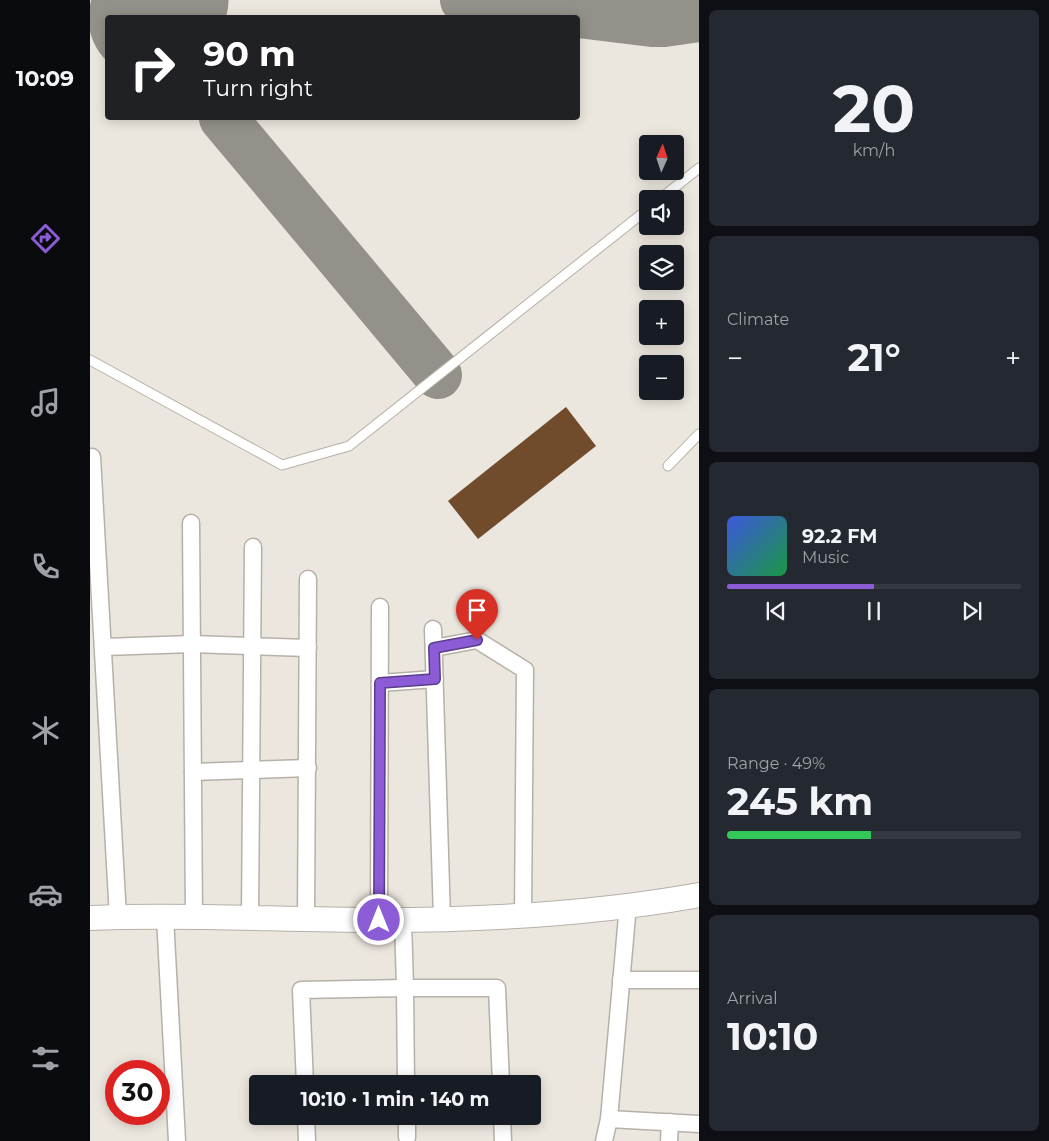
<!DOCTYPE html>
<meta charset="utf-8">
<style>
body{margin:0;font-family:Montserrat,sans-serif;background:#242831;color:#f1f3f6;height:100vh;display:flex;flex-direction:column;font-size:19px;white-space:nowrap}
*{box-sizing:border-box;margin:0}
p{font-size:16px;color:#9ea1a6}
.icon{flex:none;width:28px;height:28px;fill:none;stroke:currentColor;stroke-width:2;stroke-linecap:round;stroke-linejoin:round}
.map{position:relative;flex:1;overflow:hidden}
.details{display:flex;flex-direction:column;gap:10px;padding:10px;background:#0d0f14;width:350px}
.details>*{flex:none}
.hud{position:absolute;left:15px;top:15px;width:475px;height:105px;border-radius:5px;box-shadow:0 2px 12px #0003;background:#202124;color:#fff;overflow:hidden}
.needle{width:32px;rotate:3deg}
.fabs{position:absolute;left:549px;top:135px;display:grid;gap:10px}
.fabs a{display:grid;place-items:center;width:45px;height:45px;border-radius:5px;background:#171b24;box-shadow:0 2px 12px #0003;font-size:25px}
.speed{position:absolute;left:15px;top:1060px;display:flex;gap:10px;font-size:25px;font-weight:700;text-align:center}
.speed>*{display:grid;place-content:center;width:65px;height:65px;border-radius:50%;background:#171b24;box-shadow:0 2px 12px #0003;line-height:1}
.speed .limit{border:8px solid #d22;background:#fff;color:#111}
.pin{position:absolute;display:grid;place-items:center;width:42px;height:42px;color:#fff;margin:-51px -21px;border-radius:50% 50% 50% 0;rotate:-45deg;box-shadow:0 0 5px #0007}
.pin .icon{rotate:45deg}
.me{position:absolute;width:55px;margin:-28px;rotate:0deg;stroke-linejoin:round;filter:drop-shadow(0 0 4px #0008)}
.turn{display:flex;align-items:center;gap:18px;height:105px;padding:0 15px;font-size:22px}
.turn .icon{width:65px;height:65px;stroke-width:2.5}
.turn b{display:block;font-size:35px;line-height:42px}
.big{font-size:38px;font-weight:700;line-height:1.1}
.details .tile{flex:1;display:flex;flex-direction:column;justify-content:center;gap:8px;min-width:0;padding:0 18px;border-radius:8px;background:#242831}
.details .dial{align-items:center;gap:0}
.dial b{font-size:65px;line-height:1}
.song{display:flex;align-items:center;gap:15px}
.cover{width:60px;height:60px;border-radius:8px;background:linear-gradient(135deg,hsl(230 70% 55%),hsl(140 70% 35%))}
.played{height:5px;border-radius:2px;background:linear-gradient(90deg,#8b5cd5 50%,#363941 50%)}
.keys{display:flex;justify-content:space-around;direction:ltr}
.heat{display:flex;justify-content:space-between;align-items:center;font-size:28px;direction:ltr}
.charge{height:8px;border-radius:4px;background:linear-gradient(90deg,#34c759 49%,#363941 0)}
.trip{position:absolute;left:159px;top:1075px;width:292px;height:50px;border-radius:5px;background:#171b24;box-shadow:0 2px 12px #0003;font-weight:700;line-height:50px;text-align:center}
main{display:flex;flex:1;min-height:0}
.tabs{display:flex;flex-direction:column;width:90px;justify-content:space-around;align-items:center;background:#090b0e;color:#9ea1a6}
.tabs .icon{width:35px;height:35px}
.tabs .selected{color:#8b5cd5}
.tabs b{font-size:22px;color:#f1f3f6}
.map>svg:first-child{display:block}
</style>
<main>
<nav class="tabs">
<b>10:09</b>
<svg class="icon selected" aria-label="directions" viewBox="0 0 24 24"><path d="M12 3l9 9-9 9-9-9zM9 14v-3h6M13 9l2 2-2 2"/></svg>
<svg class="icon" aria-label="music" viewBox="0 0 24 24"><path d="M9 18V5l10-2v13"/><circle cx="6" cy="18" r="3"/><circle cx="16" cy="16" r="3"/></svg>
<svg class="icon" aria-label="phone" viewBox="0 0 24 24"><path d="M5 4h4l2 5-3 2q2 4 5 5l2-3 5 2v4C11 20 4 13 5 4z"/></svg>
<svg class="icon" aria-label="climate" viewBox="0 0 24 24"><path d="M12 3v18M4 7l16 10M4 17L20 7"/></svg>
<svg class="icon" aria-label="car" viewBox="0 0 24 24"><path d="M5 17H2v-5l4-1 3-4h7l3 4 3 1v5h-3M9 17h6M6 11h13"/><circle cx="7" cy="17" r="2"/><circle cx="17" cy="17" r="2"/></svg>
<svg class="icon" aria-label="filters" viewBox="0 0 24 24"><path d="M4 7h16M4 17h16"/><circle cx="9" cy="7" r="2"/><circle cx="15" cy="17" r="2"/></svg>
</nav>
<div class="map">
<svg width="609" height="1141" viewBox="0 0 609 1141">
<rect width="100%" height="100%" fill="#ece7de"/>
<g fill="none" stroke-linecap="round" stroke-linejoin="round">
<!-- taxiway -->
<g stroke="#94918a" stroke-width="48">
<path d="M374 0 562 23H574L609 18"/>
<path d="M133 118 348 375"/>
</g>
<!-- runway -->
<path stroke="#94918a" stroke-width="119" d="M58 18 79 0"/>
</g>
<!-- building -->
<path fill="#704c2c" d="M476 407 506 446 388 539 358 501Z"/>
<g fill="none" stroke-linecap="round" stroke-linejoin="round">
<defs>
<g id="lane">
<path d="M570 199 609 168"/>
<path d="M0 360 192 465 259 446 558 209"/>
<path d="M578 466 609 434"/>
</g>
<g id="street">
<path d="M2 457 28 917"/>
<path d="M101 523 104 917"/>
<path d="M343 629 352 918"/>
<path d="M14 647 102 644 218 648"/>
<path d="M344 648 387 640 435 670 433 916"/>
<path d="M290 683 345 679"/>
<path d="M103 772 218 768"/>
<path d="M75 917 87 1141"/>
<path d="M160 917 163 547"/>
<path d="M216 919 218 579"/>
<path d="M289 920 290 607"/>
<path d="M313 920 315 988H407L411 1084"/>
<path d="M531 980H609"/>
<path d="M215 1084 211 990 315 988 316 1084"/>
<path d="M216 1116 217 1141"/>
<path d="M317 1116V1137"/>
<path d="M412 1116 413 1141"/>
<path d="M519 1119 609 1124"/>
<path d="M514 1141 519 1119 538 905"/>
<path d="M579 1141 580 1122"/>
</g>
<path id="secondary" d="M0 918C96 914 192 920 288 920 395 920 504 914 609 895"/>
</defs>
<!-- lane casing -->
<use href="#lane" stroke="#b6b0a8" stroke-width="11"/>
<!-- street casing -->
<use href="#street" stroke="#b6b0a8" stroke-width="19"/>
<!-- secondary casing -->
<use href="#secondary" stroke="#b6b0a8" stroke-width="26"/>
<!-- lane -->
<use href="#lane" stroke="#fff" stroke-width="9"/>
<!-- street -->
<use href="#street" stroke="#fff" stroke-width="16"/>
<!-- secondary -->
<use href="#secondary" stroke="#fff" stroke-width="24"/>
</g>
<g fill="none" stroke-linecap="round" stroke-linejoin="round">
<defs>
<path id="route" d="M289 920 290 683 345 679 344 648 387 640"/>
</defs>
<!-- route casing -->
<use href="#route" stroke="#5a3c8a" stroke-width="12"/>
<!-- route -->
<use href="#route" stroke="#8b5cd5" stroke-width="9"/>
</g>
</svg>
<div class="fabs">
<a><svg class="needle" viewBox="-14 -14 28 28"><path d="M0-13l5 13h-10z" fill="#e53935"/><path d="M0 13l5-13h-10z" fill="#9ea1a6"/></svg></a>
<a><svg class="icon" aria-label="sound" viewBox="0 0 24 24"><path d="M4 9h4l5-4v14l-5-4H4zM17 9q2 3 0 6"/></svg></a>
<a><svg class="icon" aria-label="layers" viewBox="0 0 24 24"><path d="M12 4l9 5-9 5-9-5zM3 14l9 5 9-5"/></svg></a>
<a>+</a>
<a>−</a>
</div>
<div class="speed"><div class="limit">30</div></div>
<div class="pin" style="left:387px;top:640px;background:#d93025"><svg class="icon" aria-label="arrive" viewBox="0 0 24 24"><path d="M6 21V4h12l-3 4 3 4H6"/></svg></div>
<svg class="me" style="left:289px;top:920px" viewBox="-20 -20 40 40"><circle r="17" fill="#8b5cd5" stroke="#fff" stroke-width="3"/><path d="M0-11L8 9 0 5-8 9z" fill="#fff"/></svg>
<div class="trip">10:10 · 1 min · 140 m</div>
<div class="hud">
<div class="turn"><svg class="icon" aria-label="right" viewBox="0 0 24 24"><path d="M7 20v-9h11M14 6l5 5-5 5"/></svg><div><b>90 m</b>Turn right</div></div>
</div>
</div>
<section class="details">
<div class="tile dial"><b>20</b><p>km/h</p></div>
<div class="tile"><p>Climate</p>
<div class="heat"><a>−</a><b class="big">21°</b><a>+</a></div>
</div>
<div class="tile">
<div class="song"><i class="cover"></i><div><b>92.2 FM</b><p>Music</p></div></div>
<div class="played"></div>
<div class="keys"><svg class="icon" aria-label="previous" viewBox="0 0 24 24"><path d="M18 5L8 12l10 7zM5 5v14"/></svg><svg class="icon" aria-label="pause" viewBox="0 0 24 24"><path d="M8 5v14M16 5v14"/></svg><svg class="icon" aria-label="next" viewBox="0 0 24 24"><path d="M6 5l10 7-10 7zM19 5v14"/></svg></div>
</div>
<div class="tile"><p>Range · 49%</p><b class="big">245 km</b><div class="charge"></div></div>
<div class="tile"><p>Arrival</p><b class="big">10:10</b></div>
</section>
</main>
